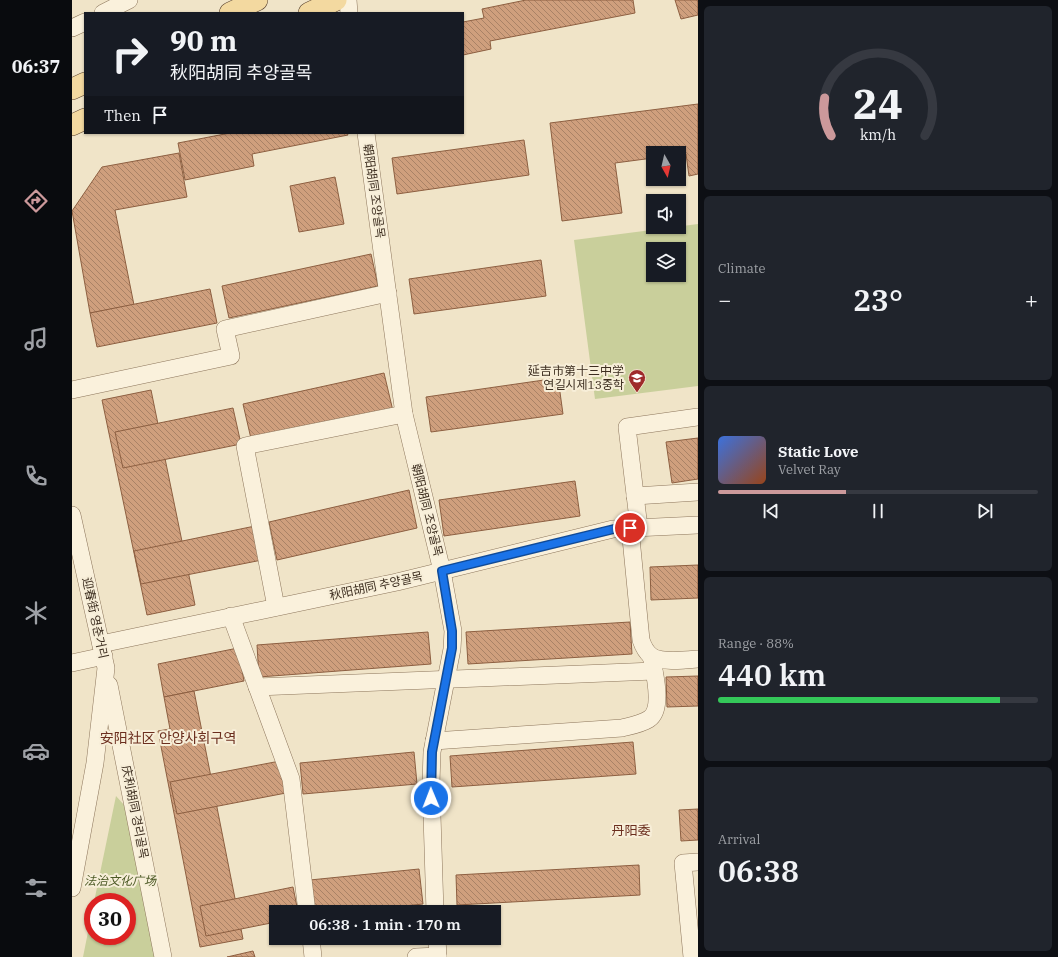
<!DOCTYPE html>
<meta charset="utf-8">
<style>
body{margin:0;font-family:"IBM Plex Serif","Noto Sans SC","Noto Sans KR",serif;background:#20242c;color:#f1f3f6;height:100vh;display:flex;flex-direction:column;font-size:15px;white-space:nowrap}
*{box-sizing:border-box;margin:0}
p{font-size:13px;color:#9ea1a6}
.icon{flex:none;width:22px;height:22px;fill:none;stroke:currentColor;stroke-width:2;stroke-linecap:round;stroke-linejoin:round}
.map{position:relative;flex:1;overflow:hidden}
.panel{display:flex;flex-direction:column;gap:6px;padding:6px;background:#0d0f14;width:360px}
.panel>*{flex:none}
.banner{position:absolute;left:12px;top:12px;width:380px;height:122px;border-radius:0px;box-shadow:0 1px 3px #0004;background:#171b24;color:#f1f3f6;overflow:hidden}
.needle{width:26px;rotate:172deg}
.tools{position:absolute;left:574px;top:146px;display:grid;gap:8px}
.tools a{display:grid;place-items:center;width:40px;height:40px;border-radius:0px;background:#171b24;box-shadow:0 1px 3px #0004;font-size:20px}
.speed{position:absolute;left:12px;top:893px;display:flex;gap:8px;font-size:20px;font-weight:700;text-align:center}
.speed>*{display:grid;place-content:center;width:52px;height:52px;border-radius:50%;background:#171b24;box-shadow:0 1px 3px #0004;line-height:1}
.speed .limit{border:6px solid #d22;background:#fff;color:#111}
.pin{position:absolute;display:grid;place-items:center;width:34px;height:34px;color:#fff;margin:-17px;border:2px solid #fff;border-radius:50%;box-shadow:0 1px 4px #0007}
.me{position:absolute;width:44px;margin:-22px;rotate:359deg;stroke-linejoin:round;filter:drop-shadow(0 0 3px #0008)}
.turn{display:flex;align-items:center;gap:14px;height:84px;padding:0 20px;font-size:18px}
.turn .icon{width:52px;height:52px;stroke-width:2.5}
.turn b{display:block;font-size:28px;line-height:34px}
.then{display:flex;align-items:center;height:38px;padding:0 20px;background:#0003;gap:8px;font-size:15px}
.big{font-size:30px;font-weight:600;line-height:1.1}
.panel .tile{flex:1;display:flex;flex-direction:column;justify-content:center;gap:6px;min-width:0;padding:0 14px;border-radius:6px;background:#20242c}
.panel .dial{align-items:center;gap:0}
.dial svg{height:104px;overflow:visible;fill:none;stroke:#363941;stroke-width:7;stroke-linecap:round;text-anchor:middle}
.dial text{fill:#f1f3f6;stroke:none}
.song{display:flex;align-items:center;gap:12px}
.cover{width:48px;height:48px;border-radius:6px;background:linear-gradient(135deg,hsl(220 70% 55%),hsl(20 70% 35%))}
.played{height:4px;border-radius:2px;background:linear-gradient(90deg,#cc999b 40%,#363941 40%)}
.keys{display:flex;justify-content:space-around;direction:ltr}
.heat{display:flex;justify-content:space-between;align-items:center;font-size:22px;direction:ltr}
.charge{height:6px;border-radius:3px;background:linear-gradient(90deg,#34c759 88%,#363941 0)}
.trip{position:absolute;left:197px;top:905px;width:232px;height:40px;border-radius:0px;background:#171b24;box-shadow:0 1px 3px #0004;font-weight:600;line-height:40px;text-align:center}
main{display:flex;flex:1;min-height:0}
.tab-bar{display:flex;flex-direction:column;width:72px;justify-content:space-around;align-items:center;background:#090b0e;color:#9ea1a6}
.tab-bar .icon{width:28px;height:28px}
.tab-bar .on{color:#cc999b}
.tab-bar b{font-size:18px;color:#f1f3f6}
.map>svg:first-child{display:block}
</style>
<main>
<nav class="tab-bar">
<b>06:37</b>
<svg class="icon on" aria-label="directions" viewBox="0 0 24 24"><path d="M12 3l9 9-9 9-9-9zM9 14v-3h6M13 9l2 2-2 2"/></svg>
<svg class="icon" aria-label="music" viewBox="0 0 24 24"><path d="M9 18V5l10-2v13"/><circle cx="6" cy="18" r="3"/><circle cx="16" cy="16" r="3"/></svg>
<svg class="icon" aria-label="phone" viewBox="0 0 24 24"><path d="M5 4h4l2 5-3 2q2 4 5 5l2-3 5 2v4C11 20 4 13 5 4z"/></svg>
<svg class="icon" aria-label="climate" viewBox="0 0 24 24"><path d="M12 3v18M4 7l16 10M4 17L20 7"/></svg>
<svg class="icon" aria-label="car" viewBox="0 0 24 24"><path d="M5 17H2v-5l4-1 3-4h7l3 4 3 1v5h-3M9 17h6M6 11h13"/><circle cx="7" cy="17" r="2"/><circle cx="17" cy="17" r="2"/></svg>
<svg class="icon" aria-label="filters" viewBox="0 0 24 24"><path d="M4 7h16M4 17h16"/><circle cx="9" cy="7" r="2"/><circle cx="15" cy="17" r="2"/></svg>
</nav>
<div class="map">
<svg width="626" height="957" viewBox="0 0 626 957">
<defs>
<pattern id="building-back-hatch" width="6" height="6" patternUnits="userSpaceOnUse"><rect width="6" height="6" fill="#cf9f7d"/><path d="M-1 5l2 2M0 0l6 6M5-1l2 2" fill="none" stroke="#a98266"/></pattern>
</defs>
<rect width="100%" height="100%" fill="#f0e4c8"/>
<!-- green -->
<g fill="#c9cf9b" fill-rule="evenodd">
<path d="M626 224V386L523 399 502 240ZM581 249H607V275H581Z"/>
<path d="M44 796 53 806 84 957H11L21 907V936H55V902H22Z"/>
</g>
<!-- building -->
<g fill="url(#building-back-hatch)" stroke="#8d5f41">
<path d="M454 0H561L563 13 418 41 419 49 391 55V22L412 18 410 9Z"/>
<path d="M603 0H626V15L609 19Z"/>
<path d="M626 104V174L617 176 614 154 607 155V153H581V158L543 163 550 213 490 221 478 123Z"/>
<path d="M158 133H275L276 135 180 154 182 166 113 180 106 143Z"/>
<path d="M452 140 457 175 325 194 320 158Z"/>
<path d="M107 153 115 197 43 210 62 305 18 313 0 211 30 167Z"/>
<path d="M263 177 272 224 227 232 218 186Z"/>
<path d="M299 254 306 286 157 318 150 286Z"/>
<path d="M469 260 474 296 342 314 337 279Z"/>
<path d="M138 289 145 323 25 347 18 313Z"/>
<path d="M312 373 321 411 180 443 171 404Z"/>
<path d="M486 378 491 414 359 432 354 397Z"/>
<path d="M79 390 123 605 75 615 30 400Z"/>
<path d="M161 408 169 444 51 468 43 432Z"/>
<path d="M626 438V479L600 483 594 442Z"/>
<path d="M503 481 508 516 372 536 367 500Z"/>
<path d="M337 490 345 528 205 560 197 522Z"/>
<path d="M183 526 190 560 69 584 62 551Z"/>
<path d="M626 565V598L579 600 578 567Z"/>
<path d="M558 622 560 654 396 664 394 632Z"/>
<path d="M356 632 359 664 187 677 185 645Z"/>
<path d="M166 648 172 681 92 697 86 664Z"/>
<path d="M626 676V706L595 707 594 677Z"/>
<path d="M122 691 171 939 128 947 86 731 98 729 92 697Z"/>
<path d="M561 742 564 774 380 787 378 756Z"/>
<path d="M342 752 345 784 231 794 228 763Z"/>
<path d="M208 761 214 793 105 814 98 782Z"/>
<path d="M626 809V840L609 841 607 810Z"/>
<path d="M567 865 568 895 385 905 384 875Z"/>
<path d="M347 869 351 904 277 912H241L238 880Z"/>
<path d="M221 887 226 912H204V922L134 936 128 906Z"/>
<path d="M181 951 183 957H155Z"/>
</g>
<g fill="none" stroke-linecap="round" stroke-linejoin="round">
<defs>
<g id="minor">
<path d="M276 0 277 13"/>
<path d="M31 13 57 0"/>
<path d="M0 28 13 22"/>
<path d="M294 133 332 414 370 571 381 631 380 649 360 752 359 783 363 912"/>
<path d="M0 390 159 356 153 329 316 293"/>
<path d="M563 496 626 492"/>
<path d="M0 515 34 668 23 763 0 888"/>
<path d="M558 528 569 640C571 646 574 652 579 656 589 663 614 660 626 659"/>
<path d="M567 528 555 427 626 417"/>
<path d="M204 607 173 446 332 414"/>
<path d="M159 616 219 779 235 912"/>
<path d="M29 644 325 582 541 529 626 525"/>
<path d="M0 663 32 656"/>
<path d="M37 685 91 957"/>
<path d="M185 687 582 671"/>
<path d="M362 741 550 728C558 726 569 724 577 719 592 709 582 670 579 656"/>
<path d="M239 938 241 957"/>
<path d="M365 938 366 957"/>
<path d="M344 957 366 956"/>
<path d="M620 957 611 863 626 862"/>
</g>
<g id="major">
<path d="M158 13 185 0"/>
<path d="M237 13 264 0"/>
<path d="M0 89 13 83"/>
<path d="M0 125 13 119"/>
</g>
</defs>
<!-- minor casing -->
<use href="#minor" stroke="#8d765c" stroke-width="18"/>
<!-- major casing -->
<use href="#major" stroke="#5b4430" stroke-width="22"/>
<!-- minor -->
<use href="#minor" stroke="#faf1dc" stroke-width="17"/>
<!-- major -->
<use href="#major" stroke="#f3d9a0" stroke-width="21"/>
</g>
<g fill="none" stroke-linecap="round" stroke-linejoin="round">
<defs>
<path id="route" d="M359 798 360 752 380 648V631L370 571 542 529 558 528"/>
</defs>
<!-- route casing -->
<use href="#route" stroke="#114b97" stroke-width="10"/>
<!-- route -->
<use href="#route" stroke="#1a73e8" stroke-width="7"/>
</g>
<!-- icons -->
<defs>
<symbol id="school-pin" viewBox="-11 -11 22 30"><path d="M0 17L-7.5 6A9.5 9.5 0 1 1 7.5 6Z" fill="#9e2a2b" stroke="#f7eed8"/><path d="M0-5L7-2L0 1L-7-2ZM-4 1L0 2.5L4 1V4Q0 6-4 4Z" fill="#fff"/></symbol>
</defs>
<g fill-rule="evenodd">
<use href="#school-pin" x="555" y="368" width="20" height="27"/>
</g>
<g text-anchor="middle" stroke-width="4" stroke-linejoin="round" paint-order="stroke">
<!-- street labels -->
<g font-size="12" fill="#3d2e20" stroke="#f7eed8">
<text transform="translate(302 191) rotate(82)" y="4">朝阳胡同 조양골목</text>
<text transform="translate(355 510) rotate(76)" y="4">朝阳胡同 조양골목</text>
<text transform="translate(304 586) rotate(-12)" y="4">秋阳胡同 추양골목</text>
<text transform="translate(23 618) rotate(78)" y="4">迎春街 영춘거리</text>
<text transform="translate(63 812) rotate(79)" y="4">庆利胡同 경리골목</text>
</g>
<!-- poi labels -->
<g font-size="12" fill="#3d2e20" stroke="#f7eed8" text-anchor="end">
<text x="552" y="375">延吉市第十三中学<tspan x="552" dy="14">연길시제13중학</tspan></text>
</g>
<!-- park labels -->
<g font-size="12" font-style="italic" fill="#4d5a26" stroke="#f7eed8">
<text x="48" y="885">法治文化广场</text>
</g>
<!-- neighbourhood labels -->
<g font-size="13" fill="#6b2e1e" stroke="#f7eed8">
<text x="559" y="835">丹阳委</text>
</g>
<!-- quarter labels -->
<g font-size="14" fill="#6b2e1e" stroke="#f7eed8">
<text x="96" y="743">安阳社区 안양사회구역</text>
</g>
</g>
</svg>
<div class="tools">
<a><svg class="needle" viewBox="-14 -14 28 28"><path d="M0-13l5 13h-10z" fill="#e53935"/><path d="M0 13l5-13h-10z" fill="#9ea1a6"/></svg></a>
<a><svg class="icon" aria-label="sound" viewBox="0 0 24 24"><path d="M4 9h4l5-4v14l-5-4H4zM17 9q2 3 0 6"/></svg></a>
<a><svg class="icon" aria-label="layers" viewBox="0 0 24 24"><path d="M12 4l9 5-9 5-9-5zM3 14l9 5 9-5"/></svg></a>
</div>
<div class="speed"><div class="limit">30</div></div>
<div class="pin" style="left:558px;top:528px;background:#d93025"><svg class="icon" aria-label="arrive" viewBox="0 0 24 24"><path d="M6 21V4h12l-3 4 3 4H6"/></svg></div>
<svg class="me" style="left:359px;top:798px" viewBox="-20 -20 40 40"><circle r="17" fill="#1a73e8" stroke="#fff" stroke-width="3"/><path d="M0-11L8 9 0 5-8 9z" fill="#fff"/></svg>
<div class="trip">06:38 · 1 min · 170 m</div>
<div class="banner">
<div class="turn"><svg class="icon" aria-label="right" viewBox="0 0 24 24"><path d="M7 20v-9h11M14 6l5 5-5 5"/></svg><div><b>90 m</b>秋阳胡同 추양골목</div></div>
<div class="then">Then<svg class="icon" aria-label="arrive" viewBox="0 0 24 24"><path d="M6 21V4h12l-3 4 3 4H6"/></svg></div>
</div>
</div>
<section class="panel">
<div class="tile dial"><svg viewBox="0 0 100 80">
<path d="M14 69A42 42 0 1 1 86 69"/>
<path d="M14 69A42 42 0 0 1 9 40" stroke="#cc999b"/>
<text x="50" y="56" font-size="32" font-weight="700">24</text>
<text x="50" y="72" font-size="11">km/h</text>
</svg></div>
<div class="tile"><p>Climate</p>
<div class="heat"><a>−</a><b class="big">23°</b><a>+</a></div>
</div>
<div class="tile">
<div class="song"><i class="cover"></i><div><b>Static Love</b><p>Velvet Ray</p></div></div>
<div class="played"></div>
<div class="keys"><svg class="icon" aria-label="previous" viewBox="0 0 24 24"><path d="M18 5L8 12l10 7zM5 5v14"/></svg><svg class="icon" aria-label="pause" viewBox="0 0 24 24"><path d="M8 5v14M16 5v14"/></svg><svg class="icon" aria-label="next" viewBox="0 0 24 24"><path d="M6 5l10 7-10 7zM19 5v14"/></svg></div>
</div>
<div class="tile"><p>Range · 88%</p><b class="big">440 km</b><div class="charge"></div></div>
<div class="tile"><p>Arrival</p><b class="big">06:38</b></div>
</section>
</main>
